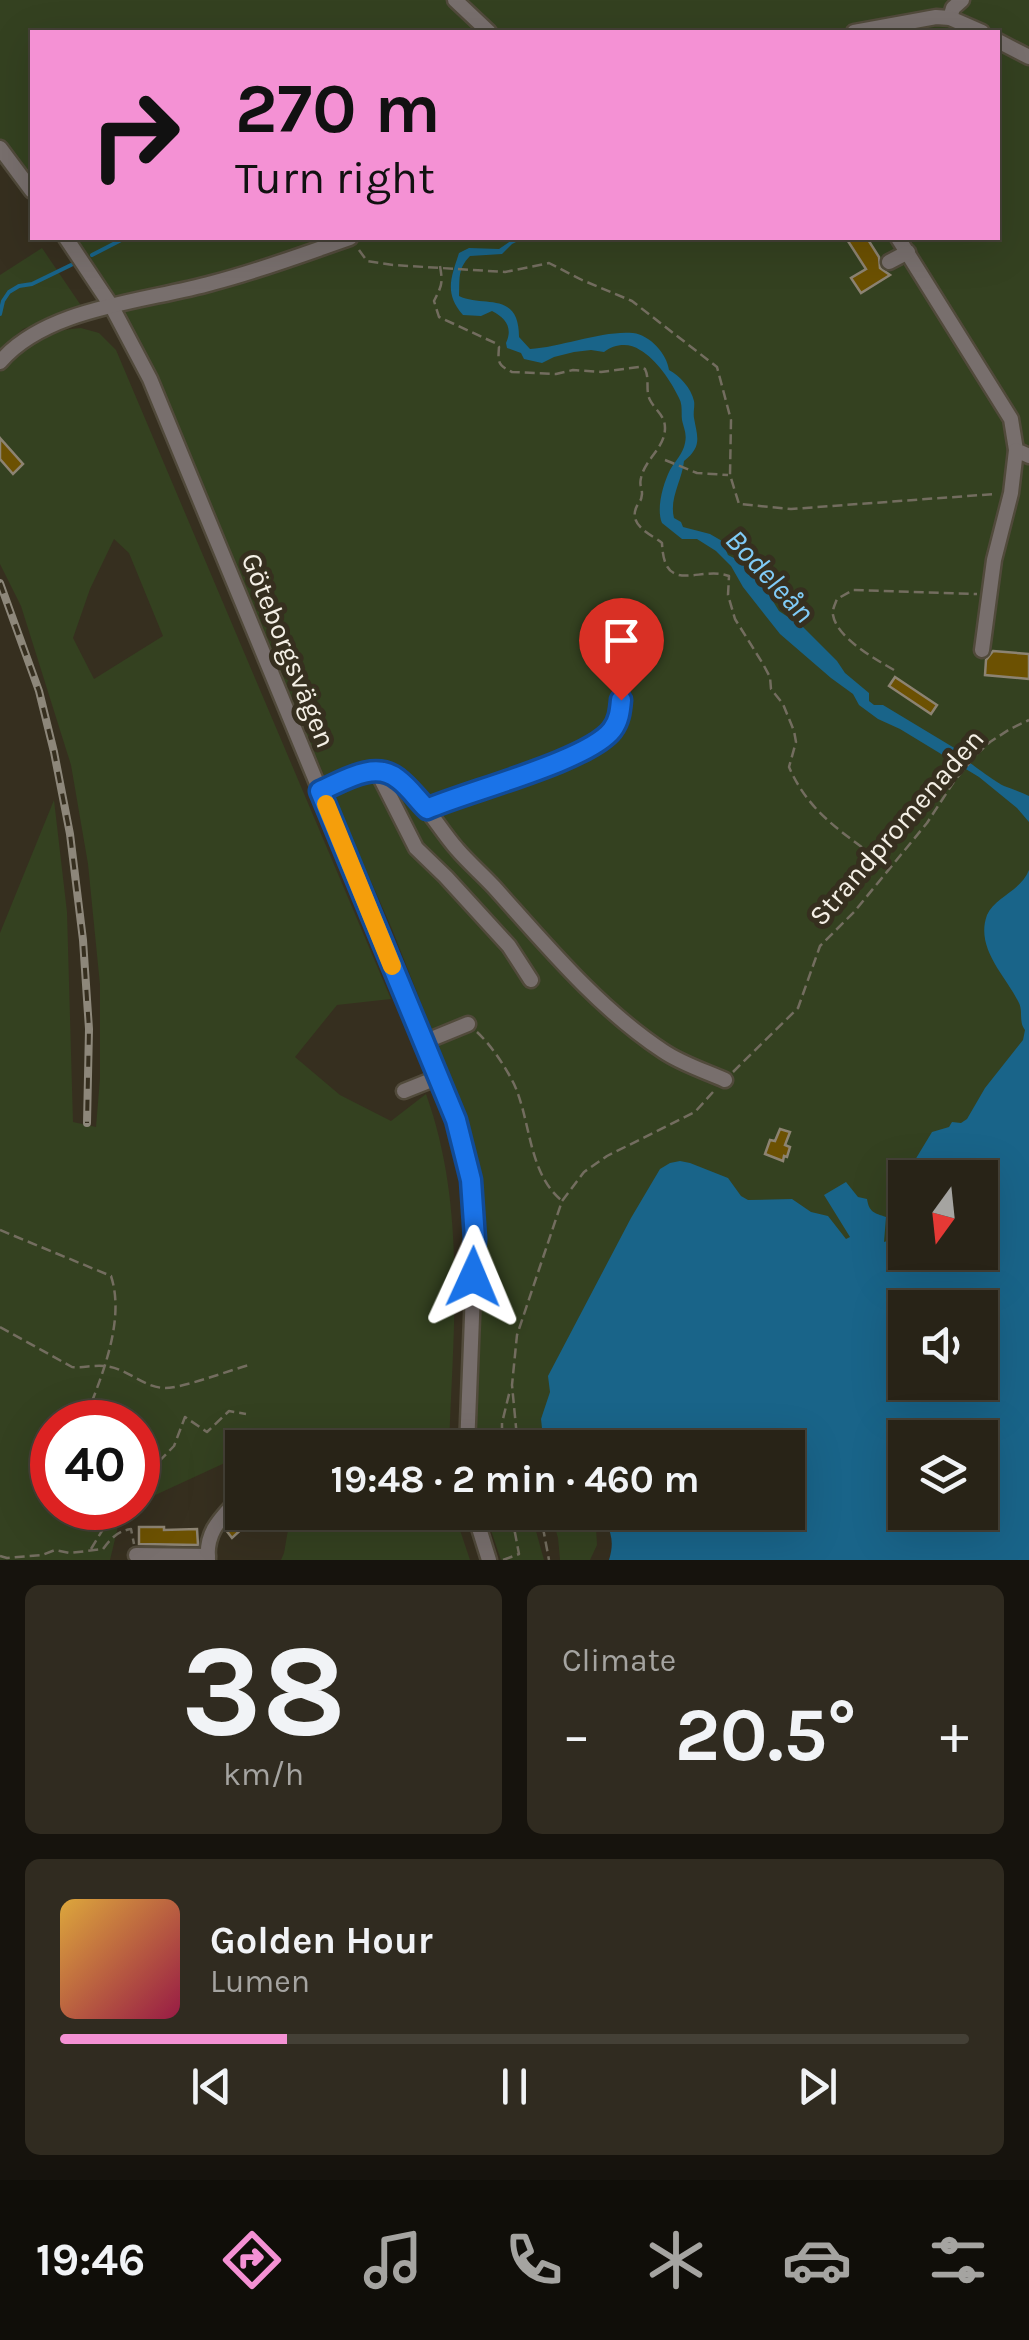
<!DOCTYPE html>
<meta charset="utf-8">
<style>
body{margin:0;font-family:Karla,sans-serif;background:#302b20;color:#f1f3f6;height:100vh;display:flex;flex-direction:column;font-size:38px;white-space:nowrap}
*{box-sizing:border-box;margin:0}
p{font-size:32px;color:#a5a4a1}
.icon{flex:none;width:55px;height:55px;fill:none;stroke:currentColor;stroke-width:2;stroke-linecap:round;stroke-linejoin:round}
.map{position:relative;height:1560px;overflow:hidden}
.drawer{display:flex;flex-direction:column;gap:25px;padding:25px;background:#16130d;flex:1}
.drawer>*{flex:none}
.banner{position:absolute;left:30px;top:30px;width:970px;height:210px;border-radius:0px;box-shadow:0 10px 40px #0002,0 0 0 2px #444036;background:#f491d4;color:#111;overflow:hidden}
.needle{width:65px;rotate:195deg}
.fabs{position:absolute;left:888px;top:1160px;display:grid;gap:20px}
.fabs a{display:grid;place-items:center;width:110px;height:110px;border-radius:0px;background:#282317;box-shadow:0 10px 40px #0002,0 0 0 2px #444036;font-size:50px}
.speed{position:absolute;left:30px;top:1400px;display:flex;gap:20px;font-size:50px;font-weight:700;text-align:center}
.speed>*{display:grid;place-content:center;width:130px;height:130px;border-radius:50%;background:#282317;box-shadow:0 10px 40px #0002,0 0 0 2px #444036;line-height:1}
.speed .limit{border:15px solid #d22;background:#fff;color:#111}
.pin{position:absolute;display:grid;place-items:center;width:85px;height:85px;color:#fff;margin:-102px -42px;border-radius:50% 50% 50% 0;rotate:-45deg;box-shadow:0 0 10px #0007}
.pin .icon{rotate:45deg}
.me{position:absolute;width:110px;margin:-55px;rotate:1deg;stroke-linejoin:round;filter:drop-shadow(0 0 8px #0008)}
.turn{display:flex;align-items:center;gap:35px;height:210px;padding:0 40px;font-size:45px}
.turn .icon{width:130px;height:130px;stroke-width:2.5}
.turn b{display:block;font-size:70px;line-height:85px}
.big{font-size:75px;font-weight:700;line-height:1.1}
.drawer .card{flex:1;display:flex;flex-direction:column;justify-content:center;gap:15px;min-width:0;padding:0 35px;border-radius:15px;background:#302b20}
.drawer .dial{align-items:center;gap:0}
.dial b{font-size:130px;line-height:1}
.song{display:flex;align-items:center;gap:30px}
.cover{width:120px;height:120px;border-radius:15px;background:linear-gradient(135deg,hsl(40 70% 55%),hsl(340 70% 35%))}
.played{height:10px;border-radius:5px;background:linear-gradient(90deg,#f491d4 25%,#444036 25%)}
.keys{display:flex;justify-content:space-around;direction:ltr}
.heat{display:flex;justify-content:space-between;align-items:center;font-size:55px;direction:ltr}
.drawer .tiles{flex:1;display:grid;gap:25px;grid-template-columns:1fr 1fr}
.card:last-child{grid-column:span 2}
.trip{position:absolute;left:225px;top:1430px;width:580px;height:100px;border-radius:0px;background:#282317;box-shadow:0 10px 40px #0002,0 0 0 2px #444036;font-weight:700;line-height:100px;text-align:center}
.tab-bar{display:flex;height:160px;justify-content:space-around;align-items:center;background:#100e09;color:#a5a4a1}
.tab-bar .icon{width:70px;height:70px}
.tab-bar .active{color:#f491d4}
.tab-bar b{font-size:45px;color:#f1f3f6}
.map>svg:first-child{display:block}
</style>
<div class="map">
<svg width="1029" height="1560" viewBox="0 0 1029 1560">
<rect width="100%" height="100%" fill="#362f1f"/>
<!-- green -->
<g fill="#344120" fill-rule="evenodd">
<path d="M0 0H1029V1560L788 1512V1448L561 1447 512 1433 513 1447H478L476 1423 484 1237 463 1110 392 929 128 331 67 238H998V32H32V191L0 148ZM905 1178H980V1252H905ZM905 1308H980V1382H905ZM905 1438H980V1512H905Z"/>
<path d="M42 248 82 307 23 329 0 350V275Z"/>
<path d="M81 328 99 333 116 350 391 999 337 1005 295 1057 340 1095 391 1121 426 1094C467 1208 453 1328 449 1447L242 1448V1455L138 1503V1422H52V1508H127L122 1510 110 1560H0V933L54 800 67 912 73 1122 96 1127 100 1078V985L88 864 71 765 21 606 0 564V372C28 343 38 332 81 328ZM114 539 129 553 163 636 94 679 73 638 90 589Z"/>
<path d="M291 1513H457L459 1527 470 1560H281L284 1553Z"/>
<path d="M485 1513H531L544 1560H501Z"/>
<path d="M551 1513H581L596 1527 597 1545 590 1560H560L558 1538Z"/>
</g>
<!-- water -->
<g fill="#196489" fill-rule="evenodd">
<path d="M515 238H524L512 244 502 254 470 256C457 269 460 280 459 296 484 308 519 290 519 337L530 349C561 347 604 330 633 333 650 335 667 354 669 370 680 376 691 388 694 401 695 406 693 412 694 418 697 436 703 446 684 461 682 481 669 498 674 518L681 522 683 527 710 534 722 541 728 555 746 564 754 571 779 611 803 627 837 661 845 673 869 693V701L874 705H883L966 755V760C973 765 997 783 1004 786 1012 789 1020 792 1029 796V822L1017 808 979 777 900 729 878 719 859 705 853 694 831 678 780 634 743 587 731 566 716 551 697 539H682L662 523C656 509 663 484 670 470 675 461 683 454 685 443 687 434 684 429 682 420 681 413 683 405 679 398 671 381 656 359 640 350 629 342 614 344 604 352L591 350 574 352 554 357 542 363 524 359 521 353 507 348 506 343C513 328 506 318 492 311L481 316 463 315C444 293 451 278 459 253L469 248 499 249Z"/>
<path d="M1029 870V1560H609C615 1541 611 1528 599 1513L788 1512V1448L544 1447 541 1419 550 1392 548 1376 631 1218 660 1169 670 1163 680 1161 690 1163 728 1178 741 1196 748 1200 792 1199 811 1212 828 1216 846 1239 850 1237 824 1195 846 1182 858 1197 867 1199C869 1212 874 1213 886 1217L884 1242 903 1236 905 1233V1252H980V1178H905V1214L889 1203 886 1189 889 1175 912 1165 932 1132 949 1127 952 1122 961 1123 967 1119 985 1088 1023 1040 1025 1030C1018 1021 1024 1011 1018 1001 1005 975 975 948 987 915 995 897 1021 891 1029 870ZM905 1308H980V1382H905ZM905 1438H980V1512H905Z"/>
</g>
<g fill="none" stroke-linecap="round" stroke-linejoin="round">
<!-- stream -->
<g stroke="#196489" stroke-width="4">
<path d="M92 255 125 238"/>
<path d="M0 314 3 301 9 292 19 286 32 284 71 265"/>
</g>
</g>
<!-- building -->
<g fill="#6c5102" stroke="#8c8372" stroke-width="2.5">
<path d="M846 238H867L879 257 880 268 890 275 861 293 851 278 866 269Z"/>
<path d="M0 438 23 464 13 474 0 459Z"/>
<path d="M993 651 1029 654V679L985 675 986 660Z"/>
<path d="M895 677 937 705 931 714 889 686Z"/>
<path d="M780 1129 790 1132 785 1145 790 1147 787 1157 784 1156 783 1161 765 1154 770 1140 775 1141Z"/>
<path d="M241 1512H260L232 1538 226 1530Z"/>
<path d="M139 1527H164V1530L197 1529 198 1545 139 1544Z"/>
</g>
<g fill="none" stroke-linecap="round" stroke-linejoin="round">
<defs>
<g id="minor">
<path d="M455 0 489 32"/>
<path d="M950 18 953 8 962 0"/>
<path d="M854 32 936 17 950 18 982 32"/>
<path d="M998 41 1029 57"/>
<path d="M0 148 32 191"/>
<path d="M66 238 112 307 150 379 456 1120 471 1180 475 1239 467 1448"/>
<path d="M898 238 1011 419 1016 450 1029 456"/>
<path d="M889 262 908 252"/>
<path d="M0 362C47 307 145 302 212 283 259 271 304 254 350 238"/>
<path d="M982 650 994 560 1011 493 1016 450"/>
<path d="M377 771 416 848 446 877 509 946 531 980"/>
<path d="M320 791C341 782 369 764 392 775 415 786 439 829 457 849 468 862 482 874 494 887 546 945 598 1008 663 1051 682 1064 705 1071 725 1080"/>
<path d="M427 809C468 790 604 759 618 718 628 690 615 654 608 627"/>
<path d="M424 1042 468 1024"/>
<path d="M404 1091 439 1077"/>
<path d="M474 1512 489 1560"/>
<path d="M136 1555 208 1556"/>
<path d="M208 1560C205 1529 224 1516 242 1495"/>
</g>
</defs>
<!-- minor casing -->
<use href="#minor" stroke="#514a3b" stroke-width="19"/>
<!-- path -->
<g stroke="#736d5f" stroke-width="2.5" stroke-dasharray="10 5" stroke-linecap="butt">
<path d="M359 250 367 261 393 265 505 272 549 263 582 280 632 301 717 367 731 420 730 475 739 504 791 509 995 494"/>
<path d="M440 266C443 284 442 285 434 301L439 317 495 343 499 347C498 361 497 365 512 372L556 374 573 370 601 372 639 367 645 369C650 379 645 390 650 400 655 410 665 415 665 428 665 448 645 459 641 478 639 486 642 486 642 494 641 503 640 499 636 508 629 526 651 534 662 543 664 597 700 565 729 576L728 595 735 619 763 664 770 677 771 689 783 704 794 731 796 742 789 767C811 817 847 834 888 867"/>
<path d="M665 460 697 473 728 475"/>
<path d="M894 670C875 659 837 638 833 615 832 610 835 604 837 599L853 590 977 594"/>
<path d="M477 1032C491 1045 505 1066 514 1084 531 1121 528 1172 561 1200"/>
<path d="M733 1072 798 1008 820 946 854 912 927 823 955 780 978 753 990 742 1010 729 1029 720"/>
<path d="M0 1230 111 1276C126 1322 100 1380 84 1422"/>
<path d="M0 1327 72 1367C83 1368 93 1365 104 1366 126 1367 142 1387 164 1388 180 1389 231 1370 249 1365"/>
<path d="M502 1448V1423L510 1390"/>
<path d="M518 1448 512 1385 517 1335 562 1201 584 1172 607 1156 695 1112 713 1092"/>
<path d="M138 1483 174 1446 185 1417 207 1432 229 1411 246 1414"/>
<path d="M540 1512 549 1560"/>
<path d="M91 1549 116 1508"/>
<path d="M0 1556 7 1558 42 1555 55 1550 70 1553 103 1549C111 1538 118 1531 131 1529L134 1544"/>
<path d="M503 1560 519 1554 511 1512"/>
</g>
<!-- minor -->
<use href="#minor" stroke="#786f6d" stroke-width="14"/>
<defs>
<path id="rail" d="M0 583 39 691 54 752 70 834 83 940 89 1029 87 1123"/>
</defs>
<!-- rail casing -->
<use href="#rail" stroke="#8d877a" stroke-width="8"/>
<!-- rail -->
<use href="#rail" stroke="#362f1f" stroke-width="4" stroke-dasharray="11" stroke-linecap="butt"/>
</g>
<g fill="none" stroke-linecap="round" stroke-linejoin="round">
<defs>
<path id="route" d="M473 1277 475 1239 471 1180 456 1120 320 791C343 781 375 760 398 779 409 787 417 799 427 809 468 791 588 761 612 730 619 721 620 711 621 700"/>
</defs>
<!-- route casing -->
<use href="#route" stroke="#114b97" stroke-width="25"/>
<!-- route -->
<use href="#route" stroke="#1a73e8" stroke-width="18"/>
<!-- slow -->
<path stroke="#f59e0b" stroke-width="18" d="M326 804 392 966"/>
</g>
<g text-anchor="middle" stroke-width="10" stroke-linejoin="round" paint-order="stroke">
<!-- street labels -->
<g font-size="28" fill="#f4efe5" stroke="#362f1f">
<text transform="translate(289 650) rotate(68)" y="10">Göteborgsvägen</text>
<text transform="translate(896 827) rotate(-49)" y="10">Strandpromenaden</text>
</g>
<!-- water labels -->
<g font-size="30" font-style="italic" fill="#80cbf7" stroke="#362f1f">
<text transform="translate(770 576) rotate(47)" y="10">Bodeleån</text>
</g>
</g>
</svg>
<div class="fabs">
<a><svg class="needle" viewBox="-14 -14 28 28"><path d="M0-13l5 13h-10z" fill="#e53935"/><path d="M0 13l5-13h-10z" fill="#a5a4a1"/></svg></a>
<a><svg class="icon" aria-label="sound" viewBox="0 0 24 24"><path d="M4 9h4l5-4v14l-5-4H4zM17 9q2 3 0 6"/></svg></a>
<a><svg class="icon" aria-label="layers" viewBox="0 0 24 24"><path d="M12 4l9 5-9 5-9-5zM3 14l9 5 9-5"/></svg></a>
</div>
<div class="speed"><div class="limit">40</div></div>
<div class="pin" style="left:621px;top:700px;background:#d93025"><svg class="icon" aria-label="arrive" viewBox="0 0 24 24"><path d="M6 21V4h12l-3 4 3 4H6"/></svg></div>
<svg class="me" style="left:473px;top:1277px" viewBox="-20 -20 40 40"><path d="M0-17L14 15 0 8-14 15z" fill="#1a73e8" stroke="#fff" stroke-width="4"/></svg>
<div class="trip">19:48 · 2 min · 460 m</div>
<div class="banner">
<div class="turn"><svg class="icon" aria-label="right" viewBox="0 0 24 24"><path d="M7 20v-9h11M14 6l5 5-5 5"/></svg><div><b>270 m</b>Turn right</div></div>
</div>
</div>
<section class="drawer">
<div class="tiles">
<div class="card dial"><b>38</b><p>km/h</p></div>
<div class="card"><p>Climate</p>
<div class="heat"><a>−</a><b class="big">20.5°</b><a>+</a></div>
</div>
<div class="card">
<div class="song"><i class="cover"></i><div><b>Golden Hour</b><p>Lumen</p></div></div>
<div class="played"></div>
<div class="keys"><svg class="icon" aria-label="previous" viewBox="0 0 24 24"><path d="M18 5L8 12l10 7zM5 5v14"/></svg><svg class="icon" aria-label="pause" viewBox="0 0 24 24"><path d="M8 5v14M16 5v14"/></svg><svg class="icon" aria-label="next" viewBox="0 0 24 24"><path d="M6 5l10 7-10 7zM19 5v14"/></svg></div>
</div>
</div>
</section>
<nav class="tab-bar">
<b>19:46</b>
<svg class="icon active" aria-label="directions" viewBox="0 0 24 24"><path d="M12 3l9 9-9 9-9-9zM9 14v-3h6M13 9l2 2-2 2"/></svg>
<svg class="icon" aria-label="music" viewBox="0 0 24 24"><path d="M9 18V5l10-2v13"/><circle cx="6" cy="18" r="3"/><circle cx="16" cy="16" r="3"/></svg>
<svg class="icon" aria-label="phone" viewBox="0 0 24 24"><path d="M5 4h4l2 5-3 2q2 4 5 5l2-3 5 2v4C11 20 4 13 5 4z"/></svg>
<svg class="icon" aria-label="climate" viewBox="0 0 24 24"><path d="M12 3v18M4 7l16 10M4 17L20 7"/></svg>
<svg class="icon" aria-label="car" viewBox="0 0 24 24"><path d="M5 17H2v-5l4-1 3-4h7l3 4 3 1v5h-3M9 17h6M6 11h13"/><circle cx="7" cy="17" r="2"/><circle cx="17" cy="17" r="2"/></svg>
<svg class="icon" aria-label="filters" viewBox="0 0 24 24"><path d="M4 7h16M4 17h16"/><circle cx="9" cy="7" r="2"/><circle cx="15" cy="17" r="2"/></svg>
</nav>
